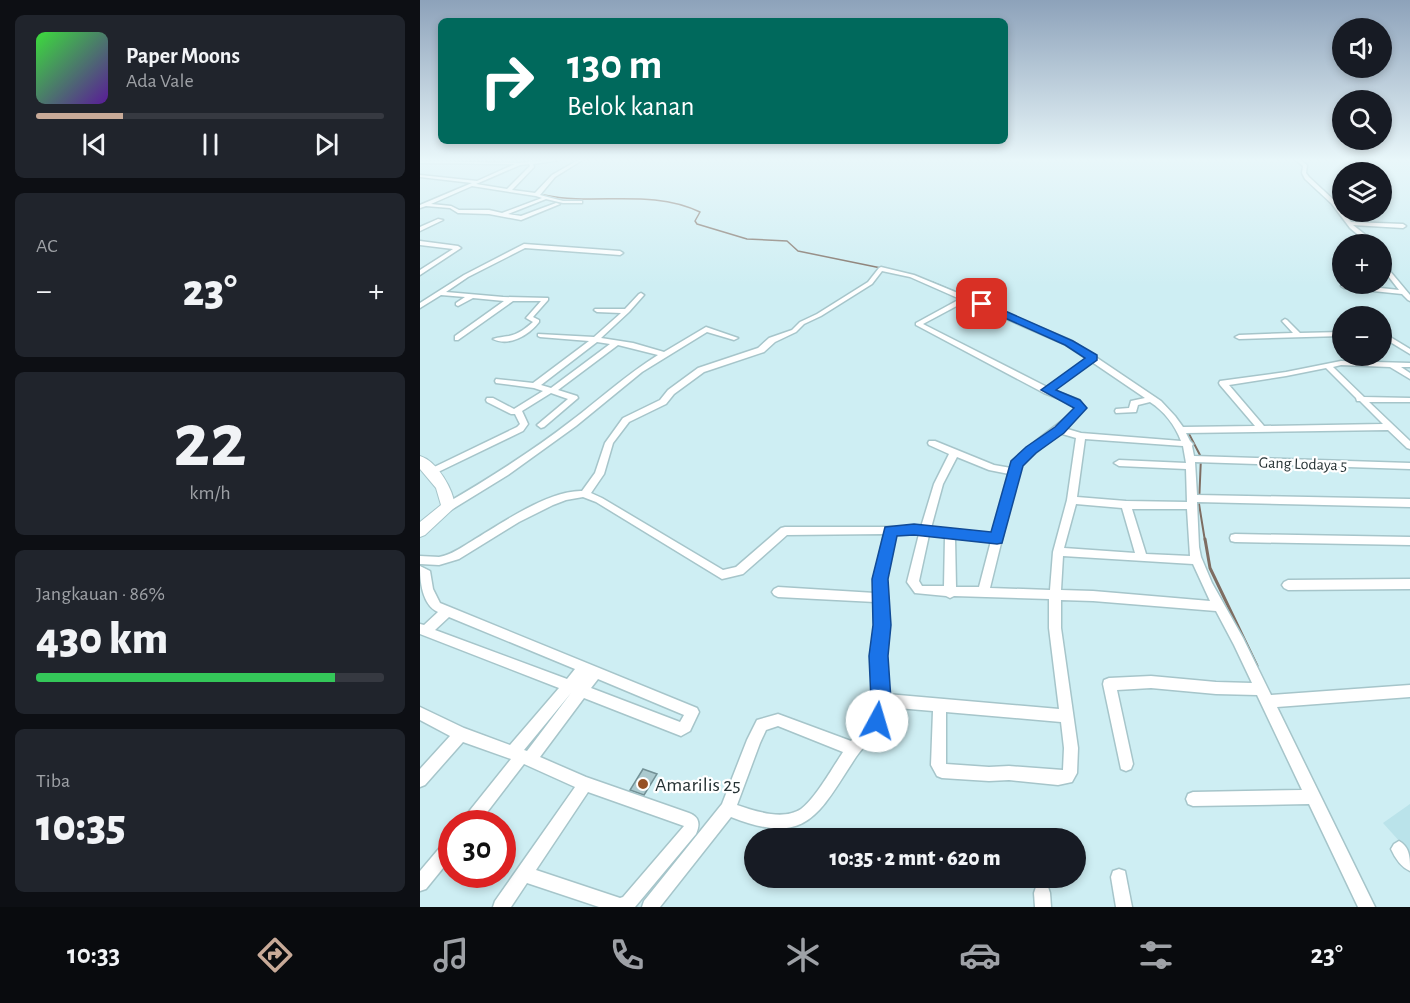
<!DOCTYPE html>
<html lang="id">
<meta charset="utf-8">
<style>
body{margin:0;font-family:"Alegreya Sans",sans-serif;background:#20242c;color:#f1f3f6;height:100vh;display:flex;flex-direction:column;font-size:22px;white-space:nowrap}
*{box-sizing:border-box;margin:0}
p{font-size:20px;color:#9ea1a6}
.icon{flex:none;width:33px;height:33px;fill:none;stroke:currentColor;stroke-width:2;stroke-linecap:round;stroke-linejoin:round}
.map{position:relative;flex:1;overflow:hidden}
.sheet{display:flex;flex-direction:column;gap:15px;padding:15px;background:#0d0f14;width:420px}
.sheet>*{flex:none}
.banner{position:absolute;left:18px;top:18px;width:570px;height:126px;border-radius:9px;box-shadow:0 3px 9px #0003;background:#00695c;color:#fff;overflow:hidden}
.tools{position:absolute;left:912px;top:18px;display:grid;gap:12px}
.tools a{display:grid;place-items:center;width:60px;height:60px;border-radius:50%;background:#171b24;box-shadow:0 3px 9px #0003;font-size:30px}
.speed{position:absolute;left:18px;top:810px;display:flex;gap:12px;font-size:30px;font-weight:700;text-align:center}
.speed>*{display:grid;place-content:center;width:78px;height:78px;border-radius:50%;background:#171b24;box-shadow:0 3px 9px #0003;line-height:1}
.speed .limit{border:9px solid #d22;background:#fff;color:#111}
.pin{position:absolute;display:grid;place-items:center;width:51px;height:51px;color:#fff;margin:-26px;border-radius:12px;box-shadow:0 3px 9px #0006}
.me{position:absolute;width:66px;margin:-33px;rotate:6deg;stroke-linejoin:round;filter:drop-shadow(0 0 4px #0008)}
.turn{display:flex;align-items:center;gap:21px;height:126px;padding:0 30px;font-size:27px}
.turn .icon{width:78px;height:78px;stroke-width:2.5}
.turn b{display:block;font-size:42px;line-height:51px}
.big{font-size:45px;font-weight:800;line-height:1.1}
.sheet .widget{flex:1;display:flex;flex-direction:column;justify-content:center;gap:9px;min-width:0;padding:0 21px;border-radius:9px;background:#20242c}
.sheet .dial{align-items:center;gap:0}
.dial b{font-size:78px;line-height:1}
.song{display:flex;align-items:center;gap:18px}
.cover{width:72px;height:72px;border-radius:9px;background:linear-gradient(135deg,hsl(120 70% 55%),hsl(270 70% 35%))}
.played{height:6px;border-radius:3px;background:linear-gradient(90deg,#c8aa98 25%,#363941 25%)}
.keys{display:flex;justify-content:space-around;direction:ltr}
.heat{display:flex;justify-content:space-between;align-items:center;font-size:33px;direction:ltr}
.charge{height:9px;border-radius:4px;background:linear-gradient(90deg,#34c759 86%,#363941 0)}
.trip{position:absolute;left:324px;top:828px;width:342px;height:60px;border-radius:30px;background:#171b24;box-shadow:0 3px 9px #0003;font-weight:800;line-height:60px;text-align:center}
.dock{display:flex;height:96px;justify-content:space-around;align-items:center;background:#090b0e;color:#9ea1a6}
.dock .icon{width:42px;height:42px}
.dock .active{color:#c8aa98}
.dock b{font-size:27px;color:#f1f3f6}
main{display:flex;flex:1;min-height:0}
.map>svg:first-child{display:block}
</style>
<main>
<section class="sheet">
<div class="widget">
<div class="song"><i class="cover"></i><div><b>Paper Moons</b><p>Ada Vale</p></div></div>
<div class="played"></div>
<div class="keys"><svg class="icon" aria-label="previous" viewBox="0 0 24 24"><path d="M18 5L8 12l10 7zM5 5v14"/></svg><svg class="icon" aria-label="pause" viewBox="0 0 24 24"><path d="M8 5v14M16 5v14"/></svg><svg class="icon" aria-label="next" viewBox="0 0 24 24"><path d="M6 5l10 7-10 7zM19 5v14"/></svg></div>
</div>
<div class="widget"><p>AC</p>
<div class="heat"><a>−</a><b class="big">23°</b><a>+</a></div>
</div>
<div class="widget dial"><b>22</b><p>km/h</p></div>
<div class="widget"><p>Jangkauan · 86%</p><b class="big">430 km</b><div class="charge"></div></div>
<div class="widget"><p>Tiba</p><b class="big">10:35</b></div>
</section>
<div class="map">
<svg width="990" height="907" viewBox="0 0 990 907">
<rect width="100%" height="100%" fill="#ceeef3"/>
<!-- built -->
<path fill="#bae3ea" d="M990 804V853L963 823Z"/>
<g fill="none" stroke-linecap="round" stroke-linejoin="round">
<!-- stream-far2 -->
<g stroke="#7e6d62" stroke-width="1.5">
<path d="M124 195C175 206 231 188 280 212L275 221 277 224 327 239 367 241 378 251 461 268"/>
<path d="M512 282 606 322"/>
<path d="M658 345 708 379"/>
</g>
<!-- stream-far1 -->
<path stroke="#7e6d62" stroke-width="2" d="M768 432 781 457 779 504 785 541"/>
<!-- stream -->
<path stroke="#7e6d62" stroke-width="3" d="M785 539 790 568 837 666"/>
</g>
<!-- building -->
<path fill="#abcacf" stroke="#739196" stroke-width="1.5" d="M223 769 237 774 224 795 210 790Z"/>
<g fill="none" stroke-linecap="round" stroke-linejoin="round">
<defs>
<g id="street">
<path d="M108 159H112L113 161 147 159 113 164 114 167 92 190 115 193 132 175 160 159H164L135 177 120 195 143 201H162V203H143L126 199 88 214 101 216 136 203 140 204 101 220 69 214 38 213 30 208 6 206 0 208V205L52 183 0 177V175L57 181 95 164 0 163V161L99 163 109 162ZM109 164 110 166 87 189 56 184 100 165ZM52 186 116 196 122 198 82 213 69 210H39L31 206 11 204Z"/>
<path d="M875 159H879L887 165 886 173 889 177 916 202 931 222 983 224 986 226 983 228 933 225 948 237 951 244H946L943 239 930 228 912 204 885 179 882 173 883 166Z"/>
<path d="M18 219 23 220 0 231V227Z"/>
<path d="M0 241 38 246 41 248 0 275V270L33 249 0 245Z"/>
<path d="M104 244 200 251 203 253 200 255 105 248 48 277 26 292 83 297 128 298V300L113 317 119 320V322C109 335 89 347 73 339 79 337 83 337 89 336 99 334 106 328 113 322L106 318 121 301H93L38 340H35V336L84 301 53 298 38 306 36 305V303L45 297 21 295 0 308V303L44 275Z"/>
<path d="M962 263 964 264 990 295V301L988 300 982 294 924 288 921 286 924 284 979 290 962 268Z"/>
<path d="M461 267 494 275 545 296 549 297 550 298 652 341 741 401 755 416 763 427 835 426 800 385 799 383 800 381 866 372 921 361 990 363V367H981L990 373V379L970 367 921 365 913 367 944 397 990 398V402H949L990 441V449L987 448 968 430 766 433 770 441 773 444 772 446 774 456 990 463V469L775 462 777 495 990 499V507L777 502 779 547 781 557 792 583 823 638 851 695 990 685V697L857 707 955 907H938L889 804 773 806 768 804 766 799 768 794 773 792 882 790 837 695 796 694 731 688 697 690 713 764 711 769 706 771 701 769 683 684 684 680 689 678 731 676 796 682 832 683 814 645 796 611 673 601 641 600V628L658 748 657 773 652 782 638 785 589 780 569 781 522 778 517 776 511 765 513 711 466 707C465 712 465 719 462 725 456 736 444 745 436 757 398 815 387 847 311 817L240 907H222L224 901 302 804 327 740 337 720 358 714 431 741 451 718 454 700 453 656 456 625 455 602 358 597 354 595 352 592 354 589 358 587 455 593 454 579 464 534 367 535 323 574 302 579 176 502 163 497 146 500 133 505 99 522 39 559 19 565 0 564V556C6 556 13 557 19 557 31 555 42 547 52 541 80 524 129 490 162 491L175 473 185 443 203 418 240 400 248 390 278 368 338 348 349 338 372 330 380 322 397 314 448 282 459 268ZM462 271 490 277 540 299 496 323V325L624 393 653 404 657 408C642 423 596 452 591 468L574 465 515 441H509L508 443 509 445 529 454 514 484 501 527H365L361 528 316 567 303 570 182 498 171 493 184 474 193 443 209 422 246 404 254 394 284 372 344 352 355 342 376 332 384 324 401 316 452 284ZM546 301 646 345 667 359 627 387 503 324ZM672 362 725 398 711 401 709 408 696 409 695 411 696 413 716 412 718 405 730 402C744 411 755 425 761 441L661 433 644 428 665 408 659 400 633 390ZM906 368 936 398 937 401H940L963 424 844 426 809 385 866 376ZM639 433 656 438 647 500 633 552 630 590 570 588 600 466ZM665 439 763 446 766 463 699 460 694 463 699 466 766 469 767 502 706 501 657 497ZM537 457 569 470 589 474 573 534 511 528 523 484ZM656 504 702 508 715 553 644 548ZM712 509H767L770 556 726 554ZM475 534H499L487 582 495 593 526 596 530 598 534 596 629 599V628L639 709 467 694 465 656 468 625 466 579ZM509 535 525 537 524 586H502L499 581ZM535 538 571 541 559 587H536ZM643 556 773 564 790 601 673 591 641 590ZM526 712 641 722 644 748 643 770 589 766 569 767 526 764ZM358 726 423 752C413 767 395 799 381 809 363 821 335 811 317 805L340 743 346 730Z"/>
<path d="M221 293 224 295 209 312 181 338 213 343 244 352 286 327 318 338 314 340 287 332 222 372 156 426 88 475 31 510H25L23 507 25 504C68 479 111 452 151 421 180 399 207 374 238 355L198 345 138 390 157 396 158 398 124 427 121 428 117 425 148 399 131 393 102 411 108 424 103 431 14 474H8L6 472 8 470 97 427 100 424 95 414H91L67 402 66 400 67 398H73L94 409 123 391 114 388 76 383 75 381 76 379 113 383 169 341 120 337 118 336V334L174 337 201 313 177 312 174 310 175 309H205L219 294ZM177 342 190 344 131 388 121 385Z"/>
<path d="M865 319 867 320 880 333 922 332V336L819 339 815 337 819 335 873 333 862 321Z"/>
<path d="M962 332 990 349V354L962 337Z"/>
<path d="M815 534 990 537V545L815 542 811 541 810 538 811 535Z"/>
<path d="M0 566 10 571 13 589 20 603 277 708 279 712 270 731 261 736 164 698 120 757 166 777 269 813C280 817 280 825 276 834L215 907H179L107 883 91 907H73L75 901 155 787 104 764 58 824H41L43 819 91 759 43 742 5 785 0 787V769L30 736 0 720V707L44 728 90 745 139 688 0 634V624L4 625 18 612C2 605 0 581 0 566ZM29 617 155 669 147 679 15 630ZM178 679 264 715 260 722 171 688ZM151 693 107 751 104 750ZM168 792 264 826 203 897 200 898 116 870Z"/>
<path d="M990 579V589L868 590 864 588 862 585 864 582 868 580Z"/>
<path d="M32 837V857L6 889 0 891V871L27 839Z"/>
<path d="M979 841C990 847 990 858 990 871 981 867 975 858 971 849L974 844Z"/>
<path d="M699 869 705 871 712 907H696L691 877 693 871Z"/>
<path d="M622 885 628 887 630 893 631 907H615L614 893 616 887Z"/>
</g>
<path id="secondary" d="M0 456C17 461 34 490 35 507L5 535 0 537V522L21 505 16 488 0 469Z"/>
</defs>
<!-- street casing -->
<use href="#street" stroke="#a6c5ca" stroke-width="3"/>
<!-- secondary casing -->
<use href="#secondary" stroke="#a6c5ca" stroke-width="2"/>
<!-- street -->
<use href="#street" fill="#fff" fill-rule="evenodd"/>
<!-- secondary -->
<use href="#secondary" fill="#fff" fill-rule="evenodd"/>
</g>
<!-- sky -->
<linearGradient id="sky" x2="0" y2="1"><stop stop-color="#8da2ba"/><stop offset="0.56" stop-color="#e9f7fa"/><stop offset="1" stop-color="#e9f7fa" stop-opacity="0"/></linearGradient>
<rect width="990" height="286" fill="url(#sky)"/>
<!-- route -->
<path fill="#1a73e8" stroke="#114b97" stroke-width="1.5" d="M558 302H565L653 341 677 355V360L636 390 660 400 667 408 644 433 616 453 603 466 582 543 577 544 494 535 477 536 468 579 471 625 468 656 471 700 465 728 457 731 450 728 447 721 451 700 449 656 453 625 452 579 465 527 494 524 571 532 591 461 606 447 635 427 654 408 621 390 665 358 645 345 558 306Z"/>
<!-- markers -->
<circle fill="#965125" stroke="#fff" stroke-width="2" cx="223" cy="784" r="6"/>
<g text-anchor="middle" stroke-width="4.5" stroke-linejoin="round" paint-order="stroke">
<!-- street labels -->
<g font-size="16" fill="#263234" stroke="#fff">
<text transform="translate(883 463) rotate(2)" y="6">Gang Lodaya 5</text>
</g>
<!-- near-poi labels -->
<g font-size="20" fill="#263234" stroke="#fff" text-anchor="start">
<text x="235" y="791">Amarilis 25</text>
</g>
</g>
</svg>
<div class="tools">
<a><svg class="icon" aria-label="sound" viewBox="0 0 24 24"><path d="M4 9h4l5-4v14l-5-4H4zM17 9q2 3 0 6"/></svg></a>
<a><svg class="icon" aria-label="search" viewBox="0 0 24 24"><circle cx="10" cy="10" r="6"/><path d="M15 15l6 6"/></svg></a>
<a><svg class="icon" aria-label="layers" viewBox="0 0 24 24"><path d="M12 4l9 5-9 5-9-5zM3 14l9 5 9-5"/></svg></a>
<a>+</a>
<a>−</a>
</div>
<div class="speed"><div class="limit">30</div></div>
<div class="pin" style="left:562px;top:304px;background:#d93025"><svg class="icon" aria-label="arrive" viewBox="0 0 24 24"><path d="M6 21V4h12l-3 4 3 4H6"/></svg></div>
<svg class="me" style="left:457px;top:721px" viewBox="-20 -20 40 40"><circle r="19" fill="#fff"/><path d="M0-13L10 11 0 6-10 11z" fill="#1a73e8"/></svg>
<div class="trip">10:35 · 2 mnt · 620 m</div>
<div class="banner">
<div class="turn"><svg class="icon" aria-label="right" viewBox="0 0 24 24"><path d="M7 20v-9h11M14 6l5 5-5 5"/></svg><div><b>130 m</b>Belok kanan</div></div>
</div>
</div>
</main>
<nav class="dock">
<b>10:33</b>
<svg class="icon active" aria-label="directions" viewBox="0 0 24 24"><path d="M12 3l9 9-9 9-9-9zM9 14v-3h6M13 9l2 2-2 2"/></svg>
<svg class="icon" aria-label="music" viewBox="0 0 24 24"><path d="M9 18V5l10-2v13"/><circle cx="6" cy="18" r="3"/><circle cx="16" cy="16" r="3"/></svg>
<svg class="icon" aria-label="phone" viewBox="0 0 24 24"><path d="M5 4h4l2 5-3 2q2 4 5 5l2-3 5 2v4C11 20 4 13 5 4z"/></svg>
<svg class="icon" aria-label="climate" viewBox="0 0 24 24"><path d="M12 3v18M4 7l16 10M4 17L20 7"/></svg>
<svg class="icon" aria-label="car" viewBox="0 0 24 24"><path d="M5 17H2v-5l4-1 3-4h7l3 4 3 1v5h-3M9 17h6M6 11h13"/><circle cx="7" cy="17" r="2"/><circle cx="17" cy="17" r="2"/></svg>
<svg class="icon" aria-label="filters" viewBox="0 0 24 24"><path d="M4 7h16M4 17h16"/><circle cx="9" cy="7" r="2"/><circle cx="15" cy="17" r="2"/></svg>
<b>23°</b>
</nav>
